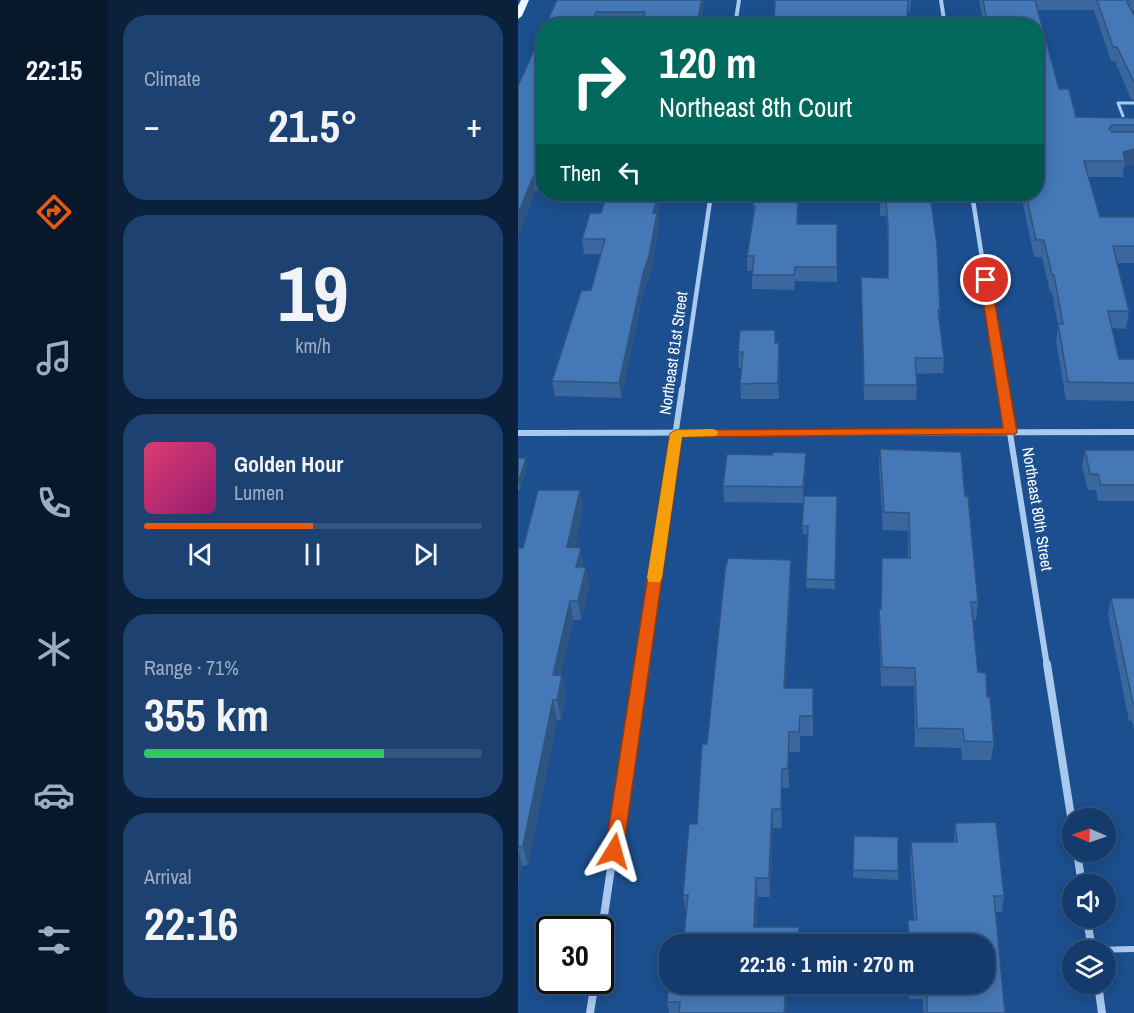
<!DOCTYPE html>
<meta charset="utf-8">
<style>
body{margin:0;font-family:"Archivo Narrow",sans-serif;background:#1d4271;color:#f1f3f6;height:100vh;display:flex;flex-direction:column;font-size:22px;white-space:nowrap}
*{box-sizing:border-box;margin:0}
p{font-size:20px;color:#9dadc1}
.icon{flex:none;width:33px;height:33px;fill:none;stroke:currentColor;stroke-width:2;stroke-linecap:round;stroke-linejoin:round}
.map{position:relative;flex:1;overflow:hidden}
.details{display:flex;flex-direction:column;gap:15px;padding:15px;background:#0b203b;width:410px}
.details>*{flex:none}
.banner{position:absolute;left:18px;top:18px;width:508px;height:183px;border-radius:24px;box-shadow:0 3px 15px #0003,0 0 0 2px #33557e;background:#00695c;color:#fff;overflow:hidden}
.needle{width:39px;rotate:272deg}
.controls{position:absolute;left:544px;top:808px;display:grid;gap:12px}
.controls a{display:grid;place-items:center;width:54px;height:54px;border-radius:50%;background:#143b6b;box-shadow:0 3px 15px #0003,0 0 0 2px #33557e;font-size:30px}
.speed{position:absolute;left:18px;top:916px;display:flex;gap:12px;font-size:30px;font-weight:700;text-align:center}
.speed>*{display:grid;place-content:center;width:78px;height:78px;border-radius:50%;background:#143b6b;box-shadow:0 3px 15px #0003,0 0 0 2px #33557e;line-height:1}
.speed .limit{border:3px solid #111;border-radius:9px;background:#fff;color:#111}
.pin{position:absolute;display:grid;place-items:center;width:51px;height:51px;color:#fff;margin:-26px;border:3px solid #fff;border-radius:50%;box-shadow:0 2px 6px #0007}
.me{position:absolute;width:66px;margin:-33px;rotate:8deg;stroke-linejoin:round;filter:drop-shadow(0 0 4px #0008)}
.turn{display:flex;align-items:center;gap:21px;height:126px;padding:0 24px;font-size:27px}
.turn .icon{width:78px;height:78px;stroke-width:2.5}
.turn b{display:block;font-size:42px;line-height:51px}
.then{display:flex;align-items:center;height:57px;padding:0 24px;background:#0003;gap:12px;font-size:22px}
.big{font-size:45px;font-weight:800;line-height:1.1}
.details .tile{flex:1;display:flex;flex-direction:column;justify-content:center;gap:9px;min-width:0;padding:0 21px;border-radius:24px;background:#1d4271}
.details .dial{align-items:center;gap:0}
.dial b{font-size:78px;line-height:1}
.song{display:flex;align-items:center;gap:18px}
.cover{width:72px;height:72px;border-radius:9px;background:linear-gradient(135deg,hsl(340 70% 55%),hsl(320 70% 35%))}
.played{height:6px;border-radius:3px;background:linear-gradient(90deg,#ea580c 50%,#33557e 50%)}
.keys{display:flex;justify-content:space-around;direction:ltr}
.heat{display:flex;justify-content:space-between;align-items:center;font-size:33px;direction:ltr}
.charge{height:9px;border-radius:4px;background:linear-gradient(90deg,#34c759 71%,#33557e 0)}
.trip{position:absolute;left:141px;top:934px;width:336px;height:60px;border-radius:24px;background:#143b6b;box-shadow:0 3px 15px #0003,0 0 0 2px #33557e;font-weight:800;line-height:60px;text-align:center}
main{display:flex;flex:1;min-height:0}
.tab-bar{display:flex;flex-direction:column;width:108px;justify-content:space-around;align-items:center;background:#08182b;color:#9dadc1}
.tab-bar .icon{width:42px;height:42px}
.tab-bar .current{color:#ea580c}
.tab-bar b{font-size:27px;color:#f1f3f6}
.map>svg:first-child{display:block}
</style>
<main>
<nav class="tab-bar">
<b>22:15</b>
<svg class="icon current" aria-label="directions" viewBox="0 0 24 24"><path d="M12 3l9 9-9 9-9-9zM9 14v-3h6M13 9l2 2-2 2"/></svg>
<svg class="icon" aria-label="music" viewBox="0 0 24 24"><path d="M9 18V5l10-2v13"/><circle cx="6" cy="18" r="3"/><circle cx="16" cy="16" r="3"/></svg>
<svg class="icon" aria-label="phone" viewBox="0 0 24 24"><path d="M5 4h4l2 5-3 2q2 4 5 5l2-3 5 2v4C11 20 4 13 5 4z"/></svg>
<svg class="icon" aria-label="climate" viewBox="0 0 24 24"><path d="M12 3v18M4 7l16 10M4 17L20 7"/></svg>
<svg class="icon" aria-label="car" viewBox="0 0 24 24"><path d="M5 17H2v-5l4-1 3-4h7l3 4 3 1v5h-3M9 17h6M6 11h13"/><circle cx="7" cy="17" r="2"/><circle cx="17" cy="17" r="2"/></svg>
<svg class="icon" aria-label="filters" viewBox="0 0 24 24"><path d="M4 7h16M4 17h16"/><circle cx="9" cy="7" r="2"/><circle cx="15" cy="17" r="2"/></svg>
</nav>
<section class="details">
<div class="tile"><p>Climate</p>
<div class="heat"><a>−</a><b class="big">21.5°</b><a>+</a></div>
</div>
<div class="tile dial"><b>19</b><p>km/h</p></div>
<div class="tile">
<div class="song"><i class="cover"></i><div><b>Golden Hour</b><p>Lumen</p></div></div>
<div class="played"></div>
<div class="keys"><svg class="icon" aria-label="previous" viewBox="0 0 24 24"><path d="M18 5L8 12l10 7zM5 5v14"/></svg><svg class="icon" aria-label="pause" viewBox="0 0 24 24"><path d="M8 5v14M16 5v14"/></svg><svg class="icon" aria-label="next" viewBox="0 0 24 24"><path d="M6 5l10 7-10 7zM19 5v14"/></svg></div>
</div>
<div class="tile"><p>Range · 71%</p><b class="big">355 km</b><div class="charge"></div></div>
<div class="tile"><p>Arrival</p><b class="big">22:16</b></div>
</section>
<div class="map">
<svg width="617" height="1013" viewBox="0 0 617 1013">
<rect width="100%" height="100%" fill="#1b4f8f"/>
<g fill="none" stroke-linecap="round" stroke-linejoin="round">
<!-- lane-far1 -->
<path stroke="#a9c9ee" stroke-width="3" d="M605 116 600 103H617"/>
<!-- lane -->
<path stroke="#a9c9ee" stroke-width="6" d="M574 950 617 949"/>
<!-- street-far3 -->
<g stroke="#a9c9ee" stroke-width="4">
<path d="M423 0 427 26"/>
<path d="M217 26 221 0"/>
</g>
<!-- street-far2 -->
<g stroke="#a9c9ee" stroke-width="4.5">
<path d="M454 194 485 391"/>
<path d="M164 391 193 194"/>
</g>
<!-- street-far1 -->
<g stroke="#a9c9ee" stroke-width="6">
<path d="M485 389 529 666"/>
<path d="M0 433 617 432"/>
<path d="M123 666 164 389"/>
</g>
<!-- street -->
<g stroke="#a9c9ee" stroke-width="8">
<path d="M529 664 555 829"/>
<path d="M559 852 564 885"/>
<path d="M569 918 574 951"/>
<path d="M82 943 123 664"/>
<path d="M580 984 584 1013"/>
<path d="M72 1013 77 981"/>
</g>
<!-- primary -->
<path fill="#f0f6ff" fill-rule="evenodd" d="M3 0H11L4 16 0 19V6Z"/>
</g>
<!-- wall -->
<g fill="#3a679d">
<path d="M39 0H187L182 26H127V25L79 24V26H27Z"/>
<path d="M257 0H393L392 11H390V18Z"/>
<path d="M461 0H617V11L613 10 616 17 617 14V100L613 99 597 61H593L576 10H520L541 89 558 117 617 118V164L606 167 605 177H570L582 217H617V263H599L611 311 608 329 594 328 601 359H617V401L548 400 538 341 540 326 534 292H532L524 257H516L503 194H519V26H466Z"/>
<path d="M26 28V178L21 191H17L0 235Z"/>
<path d="M89 194H144L140 214 141 227 133 271 126 289 103 398 37 396 34 381 73 290 83 254H66L64 239 83 213Z"/>
<path d="M236 194H281L279 210V224H319V282L277 281 276 290 234 289V271H229V256L235 216Z"/>
<path d="M362 194H412L422 310 421 321 426 358 425 373 398 374 399 385 398 400H346L343 277 370 278V239L368 216H362Z"/>
<path d="M257 343 262 358 261 399H223L222 384 223 368H221L220 352Z"/>
<path d="M362 449 447 496 460 602 458 620H455L460 672 469 697 476 742 473 760H444L443 748 397 747 396 686H363L361 628V609H363L364 558H390V531L365 530 361 467Z"/>
<path d="M567 450H617V501H580L578 490H570L564 466Z"/>
<path d="M254 455 288 469 285 503 206 502 205 486Z"/>
<path d="M0 458 9 467 2 490H0Z"/>
<path d="M62 490 65 508 57 547 66 567 71 586 63 620H55L43 675H44L48 695 43 720H39L10 865 4 866 0 886V548H5Z"/>
<path d="M319 496 317 589 288 588 289 534H285L284 526Z"/>
<path d="M273 580 267 688H295V736H282V752H271V788H264V828H255L252 897H240L238 927 281 945 168 914 165 895 179 824 189 744Z"/>
<path d="M593 598H617V734L614 721H611L590 614Z"/>
<path d="M437 823 486 896 484 912H478L487 1013H407V1012H405V999H391L390 984H466V945H389L390 920H396L392 859 393 842H436Z"/>
<path d="M336 836 380 871V880L335 878Z"/>
<path d="M152 984H280V985H269L268 1013H151L149 1002Z"/>
</g>
<!-- shaded-wall -->
<g fill="#305480">
<path d="M184 0H187L182 26H178Z"/>
<path d="M78 12 79 26H73Z"/>
<path d="M617 149V164L606 167 607 161 605 152Z"/>
<path d="M26 159V178L21 191 19 177Z"/>
<path d="M15 177 17 191 0 235V214Z"/>
<path d="M140 194H144L140 214 141 227 133 271 126 289 103 398 101 383Z"/>
<path d="M280 194H281L279 210Z"/>
<path d="M261 343 262 358 261 399 260 383Z"/>
<path d="M288 453V469L285 503V487Z"/>
<path d="M8 458 9 467 2 490 1 481Z"/>
<path d="M62 490 65 508 53 566 49 547Z"/>
<path d="M63 548 66 567 61 586 58 567Z"/>
<path d="M273 560V580L266 708V688Z"/>
<path d="M68 567 71 586 63 620 60 601Z"/>
<path d="M52 601 55 620 39 695 35 675Z"/>
<path d="M44 675 48 695 43 720 39 700Z"/>
<path d="M35 700 39 720 10 865 5 846Z"/>
<path d="M271 732V788L270 768Z"/>
<path d="M264 769V828L263 809Z"/>
<path d="M254 809 255 828 252 897 251 878Z"/>
<path d="M0 850 4 866 0 886Z"/>
<path d="M238 878 240 897 237 945 236 927Z"/>
<path d="M268 984H269L268 1013H266Z"/>
</g>
<!-- building -->
<g fill="#4478b7" stroke="#305480" stroke-width="1.5">
<path d="M39 0H184L178 26H132L134 17H126L127 12H78L73 26H27Z"/>
<path d="M257 0H390L389 17 390 26H256Z"/>
<path d="M465 0H517L541 89H551L558 117 617 118V125H594L591 129 594 132H617V149L605 152 607 161H566L582 217H617V246H595L611 311H590L601 359H617V383L550 382 540 324H545L536 275H534L526 240H518L508 194H519V26H470Z"/>
<path d="M579 0H610L609 2 617 17V84L599 47H595Z"/>
<path d="M26 28V159L19 177H15L0 214V86Z"/>
<path d="M89 194H140L135 213H139L131 256 125 274 101 383 34 381 63 291 73 290 87 239H64L72 213H83Z"/>
<path d="M236 194H280L279 224H319V267H277L276 275H234L236 256H229L237 206H235Z"/>
<path d="M363 194H412L419 245 422 310H420L426 358H397L399 385H346L343 277 370 278V225L368 202H363Z"/>
<path d="M222 330H257V343H261L260 383 222 384 225 352H220Z"/>
<path d="M362 449 443 452 447 496H450L460 602H453L460 672 468 673 469 697H472L476 742 446 741 445 729 399 728 397 668 364 667 361 609H363L364 558H392L391 513 366 512Z"/>
<path d="M567 450H617V485H583L580 474H572Z"/>
<path d="M255 452 288 453 285 487 205 486 209 454 254 455Z"/>
<path d="M0 458H8L1 481H0Z"/>
<path d="M20 490H62L49 547 63 548 58 567H68L60 601H52L35 675H44L39 700H35L5 846 0 847V548H5Z"/>
<path d="M286 496H319L317 580 288 579 290 526H284Z"/>
<path d="M210 558 273 560 266 688H295V716H282L281 732H271L270 768 264 769 263 809H254L251 878H238L236 927H281L280 945H165L170 895H165L171 824H179L184 744H189L207 570Z"/>
<path d="M593 598H617V704H615Z"/>
<path d="M478 822 486 896H476L487 1013H409V996H407V984H466V945H391L390 920H399L393 842H439L437 823Z"/>
<path d="M336 836 380 837V871L335 870Z"/>
<path d="M152 976V984H268L266 1013H161L162 1002H149Z"/>
</g>
<!-- route -->
<path fill="#ea580c" stroke="#983908" stroke-width="1.5" d="M468 277 473 280 499 432 497 434 164 437 105 851 103 856 96 858 90 856 87 851 152 434 158 430 485 428 462 280Z"/>
<!-- slow -->
<path fill="#f59e0b" d="M194 429 198 430 200 433 198 436 164 437 144 578 142 582H131L129 578 152 434 158 430Z"/>
<g text-anchor="middle" stroke-width="6" stroke-linejoin="round" paint-order="stroke">
<!-- street labels -->
<g font-size="16" fill="#fff" stroke="#1b4f8f">
<text transform="translate(155 353) rotate(-82)" y="6">Northeast 81st Street</text>
<text transform="translate(520 509) rotate(81)" y="6">Northeast 80th Street</text>
</g>
</g>
</svg>
<div class="controls">
<a><svg class="needle" viewBox="-14 -14 28 28"><path d="M0-13l5 13h-10z" fill="#e53935"/><path d="M0 13l5-13h-10z" fill="#9dadc1"/></svg></a>
<a><svg class="icon" aria-label="sound" viewBox="0 0 24 24"><path d="M4 9h4l5-4v14l-5-4H4zM17 9q2 3 0 6"/></svg></a>
<a><svg class="icon" aria-label="layers" viewBox="0 0 24 24"><path d="M12 4l9 5-9 5-9-5zM3 14l9 5 9-5"/></svg></a>
</div>
<div class="speed"><div class="limit">30</div></div>
<div class="pin" style="left:468px;top:280px;background:#d93025"><svg class="icon" aria-label="arrive" viewBox="0 0 24 24"><path d="M6 21V4h12l-3 4 3 4H6"/></svg></div>
<svg class="me" style="left:96px;top:851px" viewBox="-20 -20 40 40"><path d="M0-17L14 15 0 8-14 15z" fill="#ea580c" stroke="#fff" stroke-width="4"/></svg>
<div class="trip">22:16 · 1 min · 270 m</div>
<div class="banner">
<div class="turn"><svg class="icon" aria-label="right" viewBox="0 0 24 24"><path d="M7 20v-9h11M14 6l5 5-5 5"/></svg><div><b>120 m</b>Northeast 8th Court</div></div>
<div class="then">Then<svg class="icon" aria-label="left" viewBox="0 0 24 24"><path d="M17 20v-9H6M10 6l-5 5 5 5"/></svg></div>
</div>
</div>
</main>
